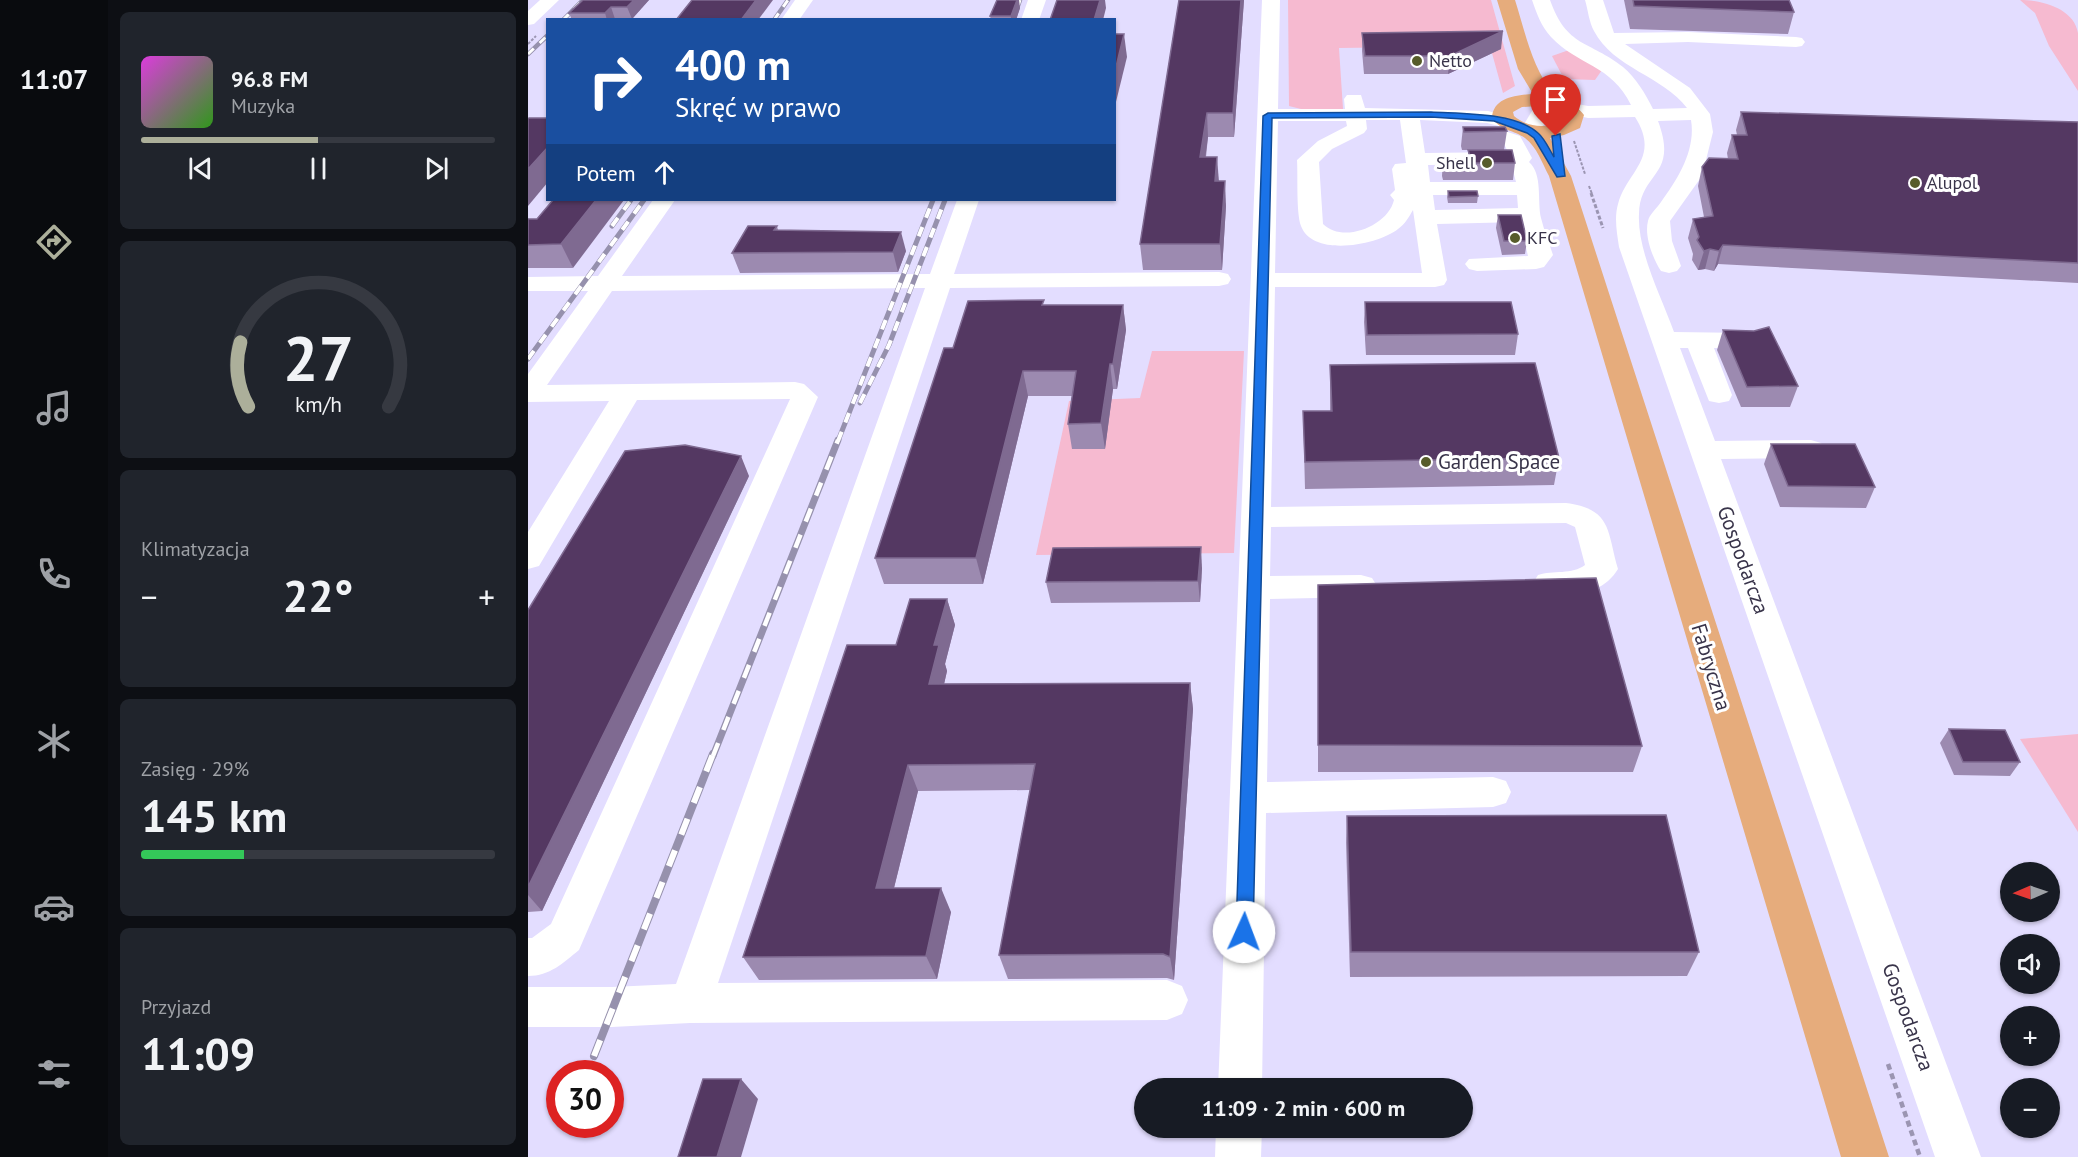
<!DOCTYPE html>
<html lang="pl">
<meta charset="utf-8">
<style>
body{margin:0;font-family:"PT Sans",sans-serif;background:#20242c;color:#f1f3f6;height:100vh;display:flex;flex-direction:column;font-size:22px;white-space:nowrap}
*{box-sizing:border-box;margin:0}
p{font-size:20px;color:#9ea1a6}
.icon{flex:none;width:33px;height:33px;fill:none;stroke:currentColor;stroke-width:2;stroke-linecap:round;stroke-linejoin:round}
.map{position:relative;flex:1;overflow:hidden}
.side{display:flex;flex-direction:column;gap:12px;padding:12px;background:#0d0f14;width:420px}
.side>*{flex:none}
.banner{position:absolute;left:18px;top:18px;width:570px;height:183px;border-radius:0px;box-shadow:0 2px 4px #0004;background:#1a4fa0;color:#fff;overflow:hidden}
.needle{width:39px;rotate:268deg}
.controls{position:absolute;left:1472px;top:862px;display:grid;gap:12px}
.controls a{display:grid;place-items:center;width:60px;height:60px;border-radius:50%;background:#171b24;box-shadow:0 2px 4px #0004;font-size:30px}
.speed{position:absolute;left:18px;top:1060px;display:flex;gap:12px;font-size:30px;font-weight:700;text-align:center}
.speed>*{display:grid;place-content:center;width:78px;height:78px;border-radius:50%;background:#171b24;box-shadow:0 2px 4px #0004;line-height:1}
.speed .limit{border:9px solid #d22;background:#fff;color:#111}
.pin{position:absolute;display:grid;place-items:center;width:51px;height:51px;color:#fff;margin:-62px -26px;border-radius:50% 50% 50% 0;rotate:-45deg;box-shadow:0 0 6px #0007}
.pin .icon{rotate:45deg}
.me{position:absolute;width:66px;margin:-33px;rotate:2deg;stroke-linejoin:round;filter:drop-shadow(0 0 4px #0008)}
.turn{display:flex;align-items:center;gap:21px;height:126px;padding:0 30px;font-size:27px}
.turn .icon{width:78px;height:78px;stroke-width:2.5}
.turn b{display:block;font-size:42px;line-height:51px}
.then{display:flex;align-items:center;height:57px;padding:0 30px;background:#0003;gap:12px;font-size:22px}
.big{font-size:45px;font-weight:800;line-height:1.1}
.side .tile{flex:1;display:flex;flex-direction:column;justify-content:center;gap:9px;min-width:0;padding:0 21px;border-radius:9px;background:#20242c}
.side .dial{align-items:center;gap:0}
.dial svg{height:156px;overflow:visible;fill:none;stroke:#363941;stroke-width:7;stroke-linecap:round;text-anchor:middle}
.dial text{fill:#f1f3f6;stroke:none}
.song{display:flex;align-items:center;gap:18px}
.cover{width:72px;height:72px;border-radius:9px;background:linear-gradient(135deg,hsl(300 70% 55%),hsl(110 70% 35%))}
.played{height:6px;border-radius:3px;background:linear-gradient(90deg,#acaf9a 50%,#363941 50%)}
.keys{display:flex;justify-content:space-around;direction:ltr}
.heat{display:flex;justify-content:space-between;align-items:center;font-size:33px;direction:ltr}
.charge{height:9px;border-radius:4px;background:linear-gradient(90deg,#34c759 29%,#363941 0)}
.trip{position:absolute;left:606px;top:1078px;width:339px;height:60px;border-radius:30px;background:#171b24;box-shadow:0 2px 4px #0004;font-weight:800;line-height:60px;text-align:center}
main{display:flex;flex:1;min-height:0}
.tab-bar{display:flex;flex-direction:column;width:108px;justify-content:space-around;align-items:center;background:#090b0e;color:#9ea1a6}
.tab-bar .icon{width:42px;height:42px}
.tab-bar .selected{color:#acaf9a}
.tab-bar b{font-size:27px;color:#f1f3f6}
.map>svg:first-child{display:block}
</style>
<main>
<nav class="tab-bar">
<b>11:07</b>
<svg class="icon selected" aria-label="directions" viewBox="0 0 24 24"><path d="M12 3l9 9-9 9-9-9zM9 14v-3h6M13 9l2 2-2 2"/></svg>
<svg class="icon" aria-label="music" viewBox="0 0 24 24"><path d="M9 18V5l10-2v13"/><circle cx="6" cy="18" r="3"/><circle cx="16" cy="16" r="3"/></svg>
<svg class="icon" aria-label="phone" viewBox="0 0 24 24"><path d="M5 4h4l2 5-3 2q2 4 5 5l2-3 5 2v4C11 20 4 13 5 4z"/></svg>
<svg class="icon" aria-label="climate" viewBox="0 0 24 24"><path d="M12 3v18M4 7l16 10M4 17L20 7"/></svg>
<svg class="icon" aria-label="car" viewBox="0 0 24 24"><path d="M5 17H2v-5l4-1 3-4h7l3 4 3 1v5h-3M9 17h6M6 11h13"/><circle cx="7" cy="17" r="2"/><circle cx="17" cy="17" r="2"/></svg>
<svg class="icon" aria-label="filters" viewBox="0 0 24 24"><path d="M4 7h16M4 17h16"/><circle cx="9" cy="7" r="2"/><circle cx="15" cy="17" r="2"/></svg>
</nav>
<section class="side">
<div class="tile">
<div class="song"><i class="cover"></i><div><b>96.8 FM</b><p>Muzyka</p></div></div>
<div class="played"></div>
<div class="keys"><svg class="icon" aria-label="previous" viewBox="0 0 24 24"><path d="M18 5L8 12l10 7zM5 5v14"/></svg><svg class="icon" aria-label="pause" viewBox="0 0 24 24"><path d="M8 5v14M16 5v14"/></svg><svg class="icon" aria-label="next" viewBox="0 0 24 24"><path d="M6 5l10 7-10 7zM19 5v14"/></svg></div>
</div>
<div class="tile dial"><svg viewBox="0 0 100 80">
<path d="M14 69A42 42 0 1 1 86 69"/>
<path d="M14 69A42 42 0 0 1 10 36" stroke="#acaf9a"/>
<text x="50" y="56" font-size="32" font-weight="700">27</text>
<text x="50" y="72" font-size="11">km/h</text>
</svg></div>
<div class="tile"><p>Klimatyzacja</p>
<div class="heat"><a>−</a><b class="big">22°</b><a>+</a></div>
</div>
<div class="tile"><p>Zasięg · 29%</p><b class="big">145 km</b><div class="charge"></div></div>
<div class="tile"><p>Przyjazd</p><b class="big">11:09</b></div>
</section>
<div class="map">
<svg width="1550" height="1157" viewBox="0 0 1550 1157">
<rect width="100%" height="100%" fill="#e3ddff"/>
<!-- green -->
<g fill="#f6bad0">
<path d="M760 0H963L987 86 975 93 962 46 811 48 815 109H773L761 106Z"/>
<path d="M1492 0C1513 0 1546 8 1550 33 1550 51 1550 72 1550 91L1521 46 1507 13Z"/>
<path d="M1041 50 1074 70 1067 80 1036 79 1024 56Z"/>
<path d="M624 351H716L706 553 508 555 541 401 612 398Z"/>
<path d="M1550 734V832L1492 739Z"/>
</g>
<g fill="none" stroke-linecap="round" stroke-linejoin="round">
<!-- path-far2 -->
<g stroke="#9b95b2" stroke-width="2" stroke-dasharray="3 1.5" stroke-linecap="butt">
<path d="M0 44 8 36"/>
<path d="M1046 141 1057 174"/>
<path d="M1061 186 1064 194"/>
</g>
<!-- path-far1 -->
<path stroke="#9b95b2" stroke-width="3" stroke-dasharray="4 2" stroke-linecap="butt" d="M1063 193 1075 228"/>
<!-- path -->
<path stroke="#9b95b2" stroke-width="4.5" stroke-dasharray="6 4" stroke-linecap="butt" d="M1360 1064 1392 1157"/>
<!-- minor -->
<g fill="#fff" fill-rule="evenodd">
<path d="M12 0H31L6 24 0 25V11Z"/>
<path d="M267 0H285L271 20H253Z"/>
<path d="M500 0H518L511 20H493Z"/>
<path d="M734 0H752L750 109H817L816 99 819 95H833L837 108 960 111 986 118 989 122 986 126 979 128 959 123 892 120 897 153 980 152 976 144 940 138 937 134 940 130C958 125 975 130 992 136L1004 158 1001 162C1015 174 1009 201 1013 218 1016 230 1021 243 1025 255L1016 267 1008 269 949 271 941 269 937 264 941 259 1000 256 992 222 909 224 919 280 916 285 907 287H747L743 507 1038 503C1084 509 1079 531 1090 569 1074 596 1038 599 1010 591L1005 583 1010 575C1025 570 1044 575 1057 565L1047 527 1038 523 743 527 742 576 833 575 844 578 849 586 844 594 833 597 742 599 739 782 965 777 978 781 983 792 978 803 965 807 738 813 734 1089H690ZM838 120H872L878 163 867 164 864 169 867 190 862 195 866 200C860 226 815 244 795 224L791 162 804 149 836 133 839 129ZM750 121H818L819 126 790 141 769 160C770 175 768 213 773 226 785 258 850 245 870 229 877 224 881 217 885 210L894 273H747ZM986 164 984 167 988 182H902L900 165ZM905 195H989L990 208 907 210Z"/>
<path d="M1004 0H1022C1039 48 1061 40 1095 67 1108 78 1117 93 1125 109L1159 108C1135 76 1085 68 1066 31 1061 22 1060 10 1057 0H1075L1086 33 1160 32 1268 37 1274 38 1277 42 1274 46 1268 47 1160 42 1097 44 1162 88 1182 114 1185 132 1174 176 1142 221 1144 241 1153 266 1149 271 1141 273 1133 271C1125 259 1116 236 1120 221 1121 215 1129 208 1133 202 1150 179 1168 150 1163 120L1130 121C1151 177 1112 171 1111 214 1109 251 1134 298 1146 332L1220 333 1229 336 1233 341 1229 346 1220 349 1186 348 1204 395 1201 401 1191 403 1181 401 1160 348H1152L1187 441 1283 440 1293 443 1297 449 1293 455 1283 458 1193 459 1453 1157H1407L1091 247C1089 233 1086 218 1090 204 1099 171 1133 158 1107 117L1060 118 1032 112 1029 108 1032 104 1039 102 1060 106 1103 105C1083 64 1050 66 1023 37 1013 26 1009 14 1004 0Z"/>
<path d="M1020 95 1027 97 1030 101 1012 131 1009 135H995L992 131 1010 101 1013 97Z"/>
<path d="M125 200H147L94 276 402 274 429 200H451L426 274 691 272 700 274 703 279 700 284 691 286 422 288 190 983 639 980 654 986 660 1000 654 1014 639 1020 162 1023 84 1027H0V987H84L148 984 397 288 84 291 19 385 267 382 276 384 290 397 51 950C35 963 22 976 0 976V938H4L23 924 262 399 109 400 11 566 0 569V532L81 401 0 402V374L60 291H0V277L70 276Z"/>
<path d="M688 1128H734L733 1157H687Z"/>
</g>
<!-- major -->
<path fill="#e6ac7c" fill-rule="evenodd" d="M969 0H987C997 31 1004 69 1026 94 1033 102 1046 101 1056 115L1052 128 1036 135 1022 138 1043 176 1361 1157H1313L1021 176C1014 163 1009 147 997 138 986 130 973 131 964 118 965 97 989 95 1005 94L990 69ZM1010 106 1022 108 1034 116V120C1019 130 999 127 986 116L985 112 994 107Z"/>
<defs>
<g id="rail-far3">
<path d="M35 20 55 0"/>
<path d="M246 20 260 0"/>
<path d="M485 20 492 0"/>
<path d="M0 54 20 35"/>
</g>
<g id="rail-far2">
<path d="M84 226 103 200"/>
<path d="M0 359 116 200"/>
<path d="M332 403 361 345 417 200"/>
<path d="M310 441 405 200"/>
</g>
<path id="rail-far1" d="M185 756 310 440"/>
<path id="rail" d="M66 1056 185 754"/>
</defs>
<!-- rail-far3 casing -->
<use href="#rail-far3" stroke="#9691ad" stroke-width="4.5"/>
<!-- rail-far2 casing -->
<use href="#rail-far2" stroke="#9691ad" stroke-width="5"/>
<!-- rail-far1 casing -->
<use href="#rail-far1" stroke="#9691ad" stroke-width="7"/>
<!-- rail casing -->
<use href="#rail" stroke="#9691ad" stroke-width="8"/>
<!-- rail-far3 -->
<use href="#rail-far3" stroke="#fff" stroke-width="3" stroke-dasharray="8" stroke-linecap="butt"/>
<!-- rail-far2 -->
<use href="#rail-far2" stroke="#fff" stroke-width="4" stroke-dasharray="10" stroke-linecap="butt"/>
<!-- rail-far1 -->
<use href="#rail-far1" stroke="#fff" stroke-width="4.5" stroke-dasharray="14" stroke-linecap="butt"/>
<!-- rail -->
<use href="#rail" stroke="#fff" stroke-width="6" stroke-dasharray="17" stroke-linecap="butt"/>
</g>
<!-- wall -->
<g fill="#9c8ab0">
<path d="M55 0H121L104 19 44 20 41 13Z"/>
<path d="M651 0H716L706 137H680L678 157 691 181 698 206 694 270H615L612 244Z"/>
<path d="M1096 0H1261L1266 12 1260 34 1102 29Z"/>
<path d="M492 8 488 20H463L462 16Z"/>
<path d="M834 33 973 49 920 74H836L834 51Z"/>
<path d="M1213 112 1550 122V283L1190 264 1186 271 1177 269 1170 270 1164 260 1165 254 1160 238 1165 219 1176 217 1170 186 1174 167 1200 159 1199 153 1204 135H1209L1208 130Z"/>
<path d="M935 127 979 131 976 150H934L933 146Z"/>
<path d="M940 150 987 163 985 180H915L914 176 915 159H940Z"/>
<path d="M920 191 950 196 949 203H920L919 197Z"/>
<path d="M25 200 45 268H0V219H9Z"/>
<path d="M970 215 999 241 997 254 974 255 968 228Z"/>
<path d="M249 226 250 230 378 251 370 272 212 273 204 253Z"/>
<path d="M837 302 990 334 987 355H838L836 322Z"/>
<path d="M517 305H595L598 330 589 389H585L577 449H544L540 424 544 396H500L455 584H356L347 558 425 348Z"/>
<path d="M1195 330 1270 386 1262 407H1213L1189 350Z"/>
<path d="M802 365 1031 458 1026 485 777 489 775 411H802Z"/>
<path d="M1243 444 1347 487 1338 508 1252 507 1236 464Z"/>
<path d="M221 476 14 911 0 912V610Z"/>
<path d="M674 568 672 602 523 603 518 582Z"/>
<path d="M790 585 1114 746 1105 772H790Z"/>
<path d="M419 599 427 625 417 664 419 671 416 684 662 683 665 709 646 980 639 978 480 979 471 955 502 790 390 791 366 888 423 912 409 979 231 980 215 957 368 645Z"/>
<path d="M1421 729 1492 762 1482 776 1426 775 1412 743Z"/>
<path d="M819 816 1171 952 1159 976 822 977 818 842Z"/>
</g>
<!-- shaded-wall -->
<g fill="#7f6a91">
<path d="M106 0H121L104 19 99 7Z"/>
<path d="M228 0H245L230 20H213Z"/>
<path d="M489 0H491L492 8 488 20H483V16Z"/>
<path d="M572 0H577L578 8 575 20H566Z"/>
<path d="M713 0H716L706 137 705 113Z"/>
<path d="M83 7 87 19 86 20H79L77 13Z"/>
<path d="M975 31 973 49 920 74 922 56Z"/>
<path d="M596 34 599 57 586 110V75Z"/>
<path d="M679 113 680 137 674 182 672 157Z"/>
<path d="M20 147V182L0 206V169Z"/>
<path d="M689 157 691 182 687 181Z"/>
<path d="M697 181 698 206 694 270 692 244Z"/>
<path d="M68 200H96L45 268 33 244Z"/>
<path d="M373 232 378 251 370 272 365 252Z"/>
<path d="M1195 245 1190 264 1186 271 1191 251Z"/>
<path d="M1182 249 1177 269 1170 270 1176 251Z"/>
<path d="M595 305 598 330 589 389 585 364Z"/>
<path d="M582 364 585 389 577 449 573 423Z"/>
<path d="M495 371 500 396 455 584 448 558Z"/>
<path d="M213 456 221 476 14 911 0 895V887Z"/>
<path d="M673 547 674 568 672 602 670 581Z"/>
<path d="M419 599 427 625 417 664 419 671 410 711 401 684 406 645Z"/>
<path d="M662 683 665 709 646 980 642 957Z"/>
<path d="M380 765 390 791 360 912 348 888Z"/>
<path d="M413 888 423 912 409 979 398 956Z"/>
<path d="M213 1079 230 1099 213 1157H189Z"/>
</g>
<!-- building -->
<g fill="#543862" stroke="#7f6a91" stroke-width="1.5">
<path d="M55 0H106L99 7H83L77 13H41Z"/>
<path d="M164 0H228L213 20H148Z"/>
<path d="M469 0H489L483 16H462Z"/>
<path d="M529 0H572L566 20H522Z"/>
<path d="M651 0H713L705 113H679L672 157H689L687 181H697L692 244H612Z"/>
<path d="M1105 0H1261L1266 12 1106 6Z"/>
<path d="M975 31 922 56H837L834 33Z"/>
<path d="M586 34H596L586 75Z"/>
<path d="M1213 112 1550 122V263L1195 245 1191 251 1182 249 1176 251 1169 240 1171 237 1165 219 1185 216 1174 167 1181 158 1210 159 1204 135H1219Z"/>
<path d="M1 118H20V147L0 169V119Z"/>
<path d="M935 127H977L979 131 936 132Z"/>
<path d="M940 150H984L987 163H916L915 159H943Z"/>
<path d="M920 191H949L950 196 921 197Z"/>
<path d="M25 200H68L33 244 0 245V219H9Z"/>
<path d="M970 215H993L999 241H976Z"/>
<path d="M220 226H249L246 230 373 232 365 252 204 253Z"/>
<path d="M516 300 514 305H595L585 364H582L573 423 540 424 548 371H495L448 558H347L416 348H425L440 301Z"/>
<path d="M837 302H983L990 334 839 335Z"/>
<path d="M1241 327 1270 386 1219 387 1195 330 1226 331Z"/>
<path d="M1007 363 1031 458 777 462 775 411H804L802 365Z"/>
<path d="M1243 444H1327L1347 487 1260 486Z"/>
<path d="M157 445 213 456 0 887V610L97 451Z"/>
<path d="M673 547 670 581 518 582 525 548Z"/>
<path d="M1068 578 1114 746 790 745V585Z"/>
<path d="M382 599H419L406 645H411L401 684 662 683 642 957 635 954 471 955 507 764 380 765 348 888H413L398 956 215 957 319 645H368Z"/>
<path d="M1421 729 1477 730 1492 762H1435Z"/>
<path d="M1138 815 1171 952H823L819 816Z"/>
<path d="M175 1079H213L189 1157H150Z"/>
</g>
<!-- route -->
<path fill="#1a73e8" stroke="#114b97" stroke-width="1.5" d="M903 112C933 114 987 112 1010 133 1017 139 1021 149 1026 157L1024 136 1032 134 1037 176 1029 177 1006 138 999 133 966 121 903 117 744 118 725 932 723 938 716 940 710 938 708 932 735 116 740 113Z"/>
<!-- markers -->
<g fill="#575c2a" stroke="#fff" stroke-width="2">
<circle cx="889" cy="61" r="6"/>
<circle cx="959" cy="163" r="6"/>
<circle cx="1387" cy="183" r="6"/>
<circle cx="987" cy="238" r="6"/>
<circle cx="898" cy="462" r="6"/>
</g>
<g text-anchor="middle" stroke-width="6" stroke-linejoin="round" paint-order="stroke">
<!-- far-poi labels -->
<g font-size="18" fill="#39344a" stroke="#fff" text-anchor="start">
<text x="901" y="67">Netto</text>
<text x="947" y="169" text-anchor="end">Shell</text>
<text x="1399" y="189">Alupol</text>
<text x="999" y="244">KFC</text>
</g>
<!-- poi labels -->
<g font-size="21" fill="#39344a" stroke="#fff" text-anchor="start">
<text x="910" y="469">Garden Space</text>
</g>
<!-- street labels -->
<g font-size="21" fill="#39344a" stroke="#fff">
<text transform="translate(1215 560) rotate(70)" y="7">Gospodarcza</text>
<text transform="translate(1183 667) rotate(73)" y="7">Fabryczna</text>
<text transform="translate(1380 1017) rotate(70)" y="7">Gospodarcza</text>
</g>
</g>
</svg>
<div class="controls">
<a><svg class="needle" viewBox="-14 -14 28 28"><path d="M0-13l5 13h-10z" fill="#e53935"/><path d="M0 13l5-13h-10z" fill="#9ea1a6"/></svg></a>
<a><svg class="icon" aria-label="sound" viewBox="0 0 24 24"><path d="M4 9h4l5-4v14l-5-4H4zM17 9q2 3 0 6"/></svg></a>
<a>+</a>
<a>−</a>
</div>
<div class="speed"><div class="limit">30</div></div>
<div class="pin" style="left:1028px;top:136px;background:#d93025"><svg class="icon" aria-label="arrive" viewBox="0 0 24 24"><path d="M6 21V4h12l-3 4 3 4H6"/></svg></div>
<svg class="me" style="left:716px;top:932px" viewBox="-20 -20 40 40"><circle r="19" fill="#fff"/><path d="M0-13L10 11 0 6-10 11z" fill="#1a73e8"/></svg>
<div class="trip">11:09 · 2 min · 600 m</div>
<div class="banner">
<div class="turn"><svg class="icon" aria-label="right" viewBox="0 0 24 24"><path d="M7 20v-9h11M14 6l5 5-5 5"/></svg><div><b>400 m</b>Skręć w prawo</div></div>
<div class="then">Potem<svg class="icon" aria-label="ahead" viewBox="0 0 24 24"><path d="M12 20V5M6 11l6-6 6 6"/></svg></div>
</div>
</div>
</main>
